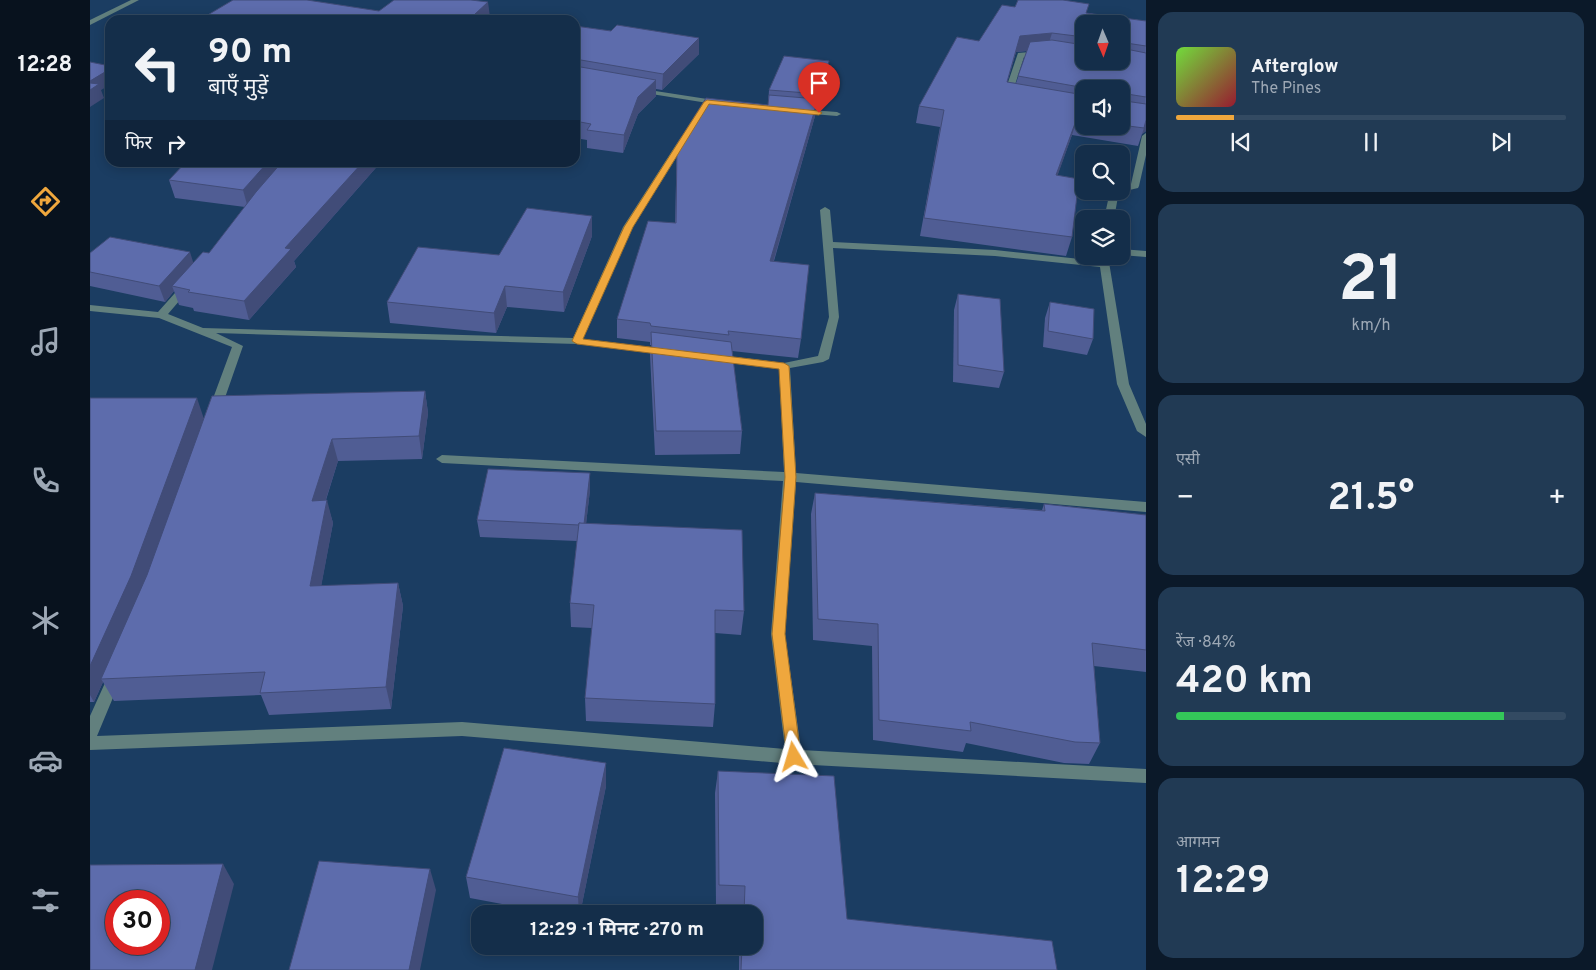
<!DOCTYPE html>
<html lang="hi">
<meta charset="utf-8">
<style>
body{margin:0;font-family:Overpass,"Noto Sans Devanagari",sans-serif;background:#213a54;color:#f1f3f6;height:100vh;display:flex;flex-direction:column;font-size:19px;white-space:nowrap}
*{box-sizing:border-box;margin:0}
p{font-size:16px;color:#9da8b5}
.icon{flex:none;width:28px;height:28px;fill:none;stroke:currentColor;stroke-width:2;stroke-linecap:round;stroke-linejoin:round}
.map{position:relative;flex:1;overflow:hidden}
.panel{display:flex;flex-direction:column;gap:12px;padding:12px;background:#0b1929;width:450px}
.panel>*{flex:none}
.hud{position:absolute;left:15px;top:15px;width:475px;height:152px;border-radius:15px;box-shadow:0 2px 12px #0003,0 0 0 1px #334a62;background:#142e4a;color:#f1f3f6;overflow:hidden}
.needle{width:32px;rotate:178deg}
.tools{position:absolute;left:985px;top:15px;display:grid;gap:10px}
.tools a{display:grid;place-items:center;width:55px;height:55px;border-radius:10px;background:#142e4a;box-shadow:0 2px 12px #0003,0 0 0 1px #334a62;font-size:25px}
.speed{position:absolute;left:15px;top:890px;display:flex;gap:10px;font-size:25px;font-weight:700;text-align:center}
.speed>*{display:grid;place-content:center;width:65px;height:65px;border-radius:50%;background:#142e4a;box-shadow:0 2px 12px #0003,0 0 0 1px #334a62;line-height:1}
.speed .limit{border:8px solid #d22;background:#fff;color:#111}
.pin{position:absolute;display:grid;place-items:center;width:42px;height:42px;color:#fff;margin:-51px -21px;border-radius:50% 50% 50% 0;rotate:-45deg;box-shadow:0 0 5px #0007}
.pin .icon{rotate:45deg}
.me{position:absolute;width:55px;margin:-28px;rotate:353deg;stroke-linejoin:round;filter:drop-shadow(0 0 4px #0008)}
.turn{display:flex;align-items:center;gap:18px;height:105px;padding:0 20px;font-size:22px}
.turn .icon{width:65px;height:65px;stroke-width:2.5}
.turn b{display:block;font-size:35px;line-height:42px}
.then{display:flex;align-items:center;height:48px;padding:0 20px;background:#0003;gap:10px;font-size:19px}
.big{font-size:38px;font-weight:700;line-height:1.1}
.panel .card{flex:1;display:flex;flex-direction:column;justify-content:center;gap:8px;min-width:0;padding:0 18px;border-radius:15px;background:#213a54}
.panel .dial{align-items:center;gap:0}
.dial b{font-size:65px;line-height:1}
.song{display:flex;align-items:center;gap:15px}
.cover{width:60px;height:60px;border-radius:8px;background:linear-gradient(135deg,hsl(100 70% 55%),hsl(350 70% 35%))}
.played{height:5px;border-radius:2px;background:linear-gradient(90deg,#efa73d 15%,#334a62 15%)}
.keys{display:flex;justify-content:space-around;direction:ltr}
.heat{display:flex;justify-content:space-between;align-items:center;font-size:28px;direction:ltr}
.charge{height:8px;border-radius:4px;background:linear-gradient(90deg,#34c759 84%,#334a62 0)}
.trip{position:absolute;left:381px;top:905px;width:292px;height:50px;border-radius:15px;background:#142e4a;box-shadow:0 2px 12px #0003,0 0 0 1px #334a62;font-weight:700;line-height:50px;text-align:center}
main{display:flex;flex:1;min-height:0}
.tab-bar{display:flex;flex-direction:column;width:90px;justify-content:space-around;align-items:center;background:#08121e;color:#9da8b5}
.tab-bar .icon{width:35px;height:35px}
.tab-bar .selected{color:#efa73d}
.tab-bar b{font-size:22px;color:#f1f3f6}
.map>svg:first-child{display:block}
</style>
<main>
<nav class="tab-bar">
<b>12:28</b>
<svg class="icon selected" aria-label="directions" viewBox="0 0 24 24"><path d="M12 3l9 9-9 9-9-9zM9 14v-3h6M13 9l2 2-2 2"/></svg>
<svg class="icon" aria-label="music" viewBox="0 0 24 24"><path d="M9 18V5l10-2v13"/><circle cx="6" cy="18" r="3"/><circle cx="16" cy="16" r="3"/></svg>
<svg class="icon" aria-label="phone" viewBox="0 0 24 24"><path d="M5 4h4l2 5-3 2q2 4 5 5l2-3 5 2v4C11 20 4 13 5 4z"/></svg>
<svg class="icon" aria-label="climate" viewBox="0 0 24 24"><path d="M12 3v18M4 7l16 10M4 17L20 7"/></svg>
<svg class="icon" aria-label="car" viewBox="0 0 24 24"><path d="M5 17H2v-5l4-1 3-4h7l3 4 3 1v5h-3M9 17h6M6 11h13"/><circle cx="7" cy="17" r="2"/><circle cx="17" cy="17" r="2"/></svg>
<svg class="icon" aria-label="filters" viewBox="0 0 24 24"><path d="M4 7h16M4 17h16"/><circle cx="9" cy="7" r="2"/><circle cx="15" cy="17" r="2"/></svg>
</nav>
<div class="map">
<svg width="1056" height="970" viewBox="0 0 1056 970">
<rect width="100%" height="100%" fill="#1b3d62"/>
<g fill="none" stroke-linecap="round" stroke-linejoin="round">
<!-- minor -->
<g fill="#62807e" fill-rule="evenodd">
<path d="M41 0H49L0 25V20Z"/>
<path d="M952 51H955V55L934 57 921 97 914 99 913 97 928 53Z"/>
<path d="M546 88 630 101 634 103 630 105 549 92H546Z"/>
<path d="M707 109 747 112 751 114 747 116 710 113H707Z"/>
<path d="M1056 133V155L1049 186 1048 188 1031 192 1029 191 1024 219H1014L1020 191H1031V186L1041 184 1052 136Z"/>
<path d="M595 134 599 137 543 227 493 339 577 349 582 352 581 354 487 344 126 333 153 346 130 412 124 416 118 412 142 347 69 318 0 311V305L68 312 93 284 97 283 102 286 78 314 113 328 483 338 533 227 591 137Z"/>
<path d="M735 207 740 210 743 242 905 250 1009 261 1008 256H1018L1039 384 1056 424V437L1047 431 1027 384 1010 267 905 256 743 248 749 317 739 359 733 362 700 368 706 473 1056 502V512L706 482 695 634 711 750 1056 769V783L704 764 372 736 0 750V716L20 672 25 670 30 672 32 676 7 736 372 722 695 749 681 634 693 481 352 463 346 459 352 455 694 472 689 369 627 361 622 358 627 355 694 363 728 356 739 317 730 210Z"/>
<path d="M1031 249 1056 251V257L1031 255Z"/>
</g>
</g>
<!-- wall -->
<g fill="#505d94" fill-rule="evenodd">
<path d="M389 1 400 16 432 20H117L116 16 289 11Z"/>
<path d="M925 7 996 13 1056 21V131L1052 134 1048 146 982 135 967 176 982 237 976 256 830 236 850 127 826 123 829 106 889 41ZM994 24H1031V61H994ZM937 51 926 83 917 82 926 52ZM994 89H1031V126H994Z"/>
<path d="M485 26 521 31 609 38V54L572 90 566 89V96L548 114 533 153 497 148V140L485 138Z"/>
<path d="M737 74 728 108H726L725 116 684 261 711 339 708 358 642 351 652 431 650 454 565 455 560 355 561 345H560V342L527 338V319L585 223 587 144 678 105 679 90Z"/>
<path d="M96 162H291L204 261 206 267 159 320 104 311 103 308 89 305 84 291 75 302 0 286V253L103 263 119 253 155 207 85 198 79 180Z"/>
<path d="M502 236 474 312 417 307 406 333 300 323 297 302 409 255Z"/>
<path d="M868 294 914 372 909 388 863 382 864 310Z"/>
<path d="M960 302 1003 339 997 355 953 347 955 318Z"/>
<path d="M335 391 338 413 332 459 248 461 236 500 243 523 231 586 308 583 313 606 301 709 179 715 171 695 24 701 13 682 4 702H0V398L114 418Z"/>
<path d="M500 490 496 524 654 611 651 635 625 633V704L623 727 496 721 495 698 502 628 481 627 480 603 487 541 390 537 387 520Z"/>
<path d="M725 493 952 510 954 504 1056 515V672L1004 666 1010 743 999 764 974 763 876 743 873 752 783 740 782 646 723 640 721 514Z"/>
<path d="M628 771 757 919 967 970H649V946H665V914H651V907L626 906 625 793Z"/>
<path d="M516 786 490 914H466L380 898 376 877Z"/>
</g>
<!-- shaded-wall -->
<g fill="#414c78">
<path d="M398 2 400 17 385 14Z"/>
<path d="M962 33 957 49 926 52 912 99 930 36Z"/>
<path d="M609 38V54L572 90 573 74Z"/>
<path d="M739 61 737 74 728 108 730 94Z"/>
<path d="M20 69V85L11 90 14 98 0 107V81Z"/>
<path d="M566 80V96L548 114 533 153 534 135 548 97Z"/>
<path d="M728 99 725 116 678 280 680 261Z"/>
<path d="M987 118 982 135 961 194 966 175Z"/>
<path d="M1056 119V131L1052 134 1054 128Z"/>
<path d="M178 162H198L158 208 153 190Z"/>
<path d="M273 162H291L204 261 206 267 159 320 154 301 195 248Z"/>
<path d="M502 216V236L474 312 473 292Z"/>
<path d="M100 252 105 268 82 286 84 291 75 302 69 286Z"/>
<path d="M415 286 417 307 406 333 404 313Z"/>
<path d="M335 391 338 413 332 459 329 436Z"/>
<path d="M107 398 114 419 50 596 11 679 13 682 4 702 0 695V666Z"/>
<path d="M242 439 248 461 228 524 222 501Z"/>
<path d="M500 473V490L494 541V525Z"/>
<path d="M237 500 243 523 227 609 220 586Z"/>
<path d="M308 583 313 606 301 709 296 687Z"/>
<path d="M516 763V786L490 914H489L488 897Z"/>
<path d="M133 864 144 884 122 970H105Z"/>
<path d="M340 869 346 890 330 970H319Z"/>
</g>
<!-- building -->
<g fill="#5d6cac" stroke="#414c78" fill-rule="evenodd">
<path d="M143 0H217L289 11 304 0H381L398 2 385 14 432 20H144L116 16Z"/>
<path d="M928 0H973L999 4 996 13 1056 21V46L1036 43H1031V24H994V37L962 33 930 36 917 82 994 95V119L987 118 966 175 989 179 982 237 834 218 854 110 829 106 867 37 889 41 912 5 925 7Z"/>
<path d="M527 25 609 38 573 74 485 59V26L521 31Z"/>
<path d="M962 40 994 45V61H1031V48L1056 53V97L1037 94 1035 101 1056 104V120L1054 128 1031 125V89H1001L928 76 940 42Z"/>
<path d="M694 56 739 61 730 94 679 90Z"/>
<path d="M0 62 20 66V69L0 81Z"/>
<path d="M485 66 566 80 548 97 534 135 497 130 501 124 485 121Z"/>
<path d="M0 83 9 84 0 90Z"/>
<path d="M679 95 728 99 680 261 719 265 711 339 638 331 639 335 561 326 560 323 527 319 558 221 586 223 587 144 616 98 678 105Z"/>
<path d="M96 162H178L153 190 79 180Z"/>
<path d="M192 162H273L195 248 201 249 154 301 98 292 100 290 82 286 113 252 119 253 166 192Z"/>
<path d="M437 208 502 216 473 292 415 286 404 313 297 302 328 247 409 255Z"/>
<path d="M20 237 100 252 69 286 0 272V253Z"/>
<path d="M868 294 910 299 914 372 868 365Z"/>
<path d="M960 302 1004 309 1003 339 958 331Z"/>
<path d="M561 332 641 342 652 431H566Z"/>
<path d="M335 391 329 436 242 439 222 501 237 500 220 586 308 583 296 687 170 693 175 672 11 679 57 575 122 396Z"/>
<path d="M0 398H107L41 576 0 666Z"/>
<path d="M398 469 500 473 494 524 489 523V525L387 520Z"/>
<path d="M725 493 955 511 954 504 1056 515V650L1002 643 1010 743 985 742 880 722 881 731 789 720 788 624 728 619Z"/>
<path d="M489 523 652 530 654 611 625 610V704L495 698 504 605 480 603Z"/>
<path d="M414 748 516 763 488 897 376 877Z"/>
<path d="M628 771 744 776 757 919 962 941 967 970H651L652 946H665V914H654L655 886 629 885Z"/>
<path d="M229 861 340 869 319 970H199Z"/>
<path d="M133 864 105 970H0V865ZM26 901H69V944H26Z"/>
</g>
<!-- route -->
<path fill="#efa73d" stroke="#9b6d28" d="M617 100 729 111 732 113 729 115 619 104 543 227 493 339 694 363 699 366 706 477 695 634 711 757 709 761 704 763 699 761 697 757 682 634 695 477 689 369 487 344 482 341 534 227 614 102Z"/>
</svg>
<div class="tools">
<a><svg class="needle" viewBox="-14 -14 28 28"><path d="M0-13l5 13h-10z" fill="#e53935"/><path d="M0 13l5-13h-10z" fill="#9da8b5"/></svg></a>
<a><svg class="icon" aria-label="sound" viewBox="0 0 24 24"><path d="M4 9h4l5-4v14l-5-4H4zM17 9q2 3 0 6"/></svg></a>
<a><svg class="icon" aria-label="search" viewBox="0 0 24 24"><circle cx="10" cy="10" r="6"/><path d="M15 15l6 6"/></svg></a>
<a><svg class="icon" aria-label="layers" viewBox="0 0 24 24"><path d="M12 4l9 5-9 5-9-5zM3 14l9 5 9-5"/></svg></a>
</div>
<div class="speed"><div class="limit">30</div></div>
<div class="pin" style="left:729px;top:113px;background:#d93025"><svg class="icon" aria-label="arrive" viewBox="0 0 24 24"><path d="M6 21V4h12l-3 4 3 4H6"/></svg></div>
<svg class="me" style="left:704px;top:757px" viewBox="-20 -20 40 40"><path d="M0-17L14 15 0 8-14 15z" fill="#efa73d" stroke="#fff" stroke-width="4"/></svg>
<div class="trip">12:29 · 1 मिनट · 270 m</div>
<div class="hud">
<div class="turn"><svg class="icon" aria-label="left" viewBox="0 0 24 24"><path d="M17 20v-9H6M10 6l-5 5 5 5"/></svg><div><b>90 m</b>बाएँ मुड़ें</div></div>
<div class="then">फिर<svg class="icon" aria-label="right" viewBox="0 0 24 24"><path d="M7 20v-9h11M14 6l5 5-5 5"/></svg></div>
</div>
</div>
<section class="panel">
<div class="card">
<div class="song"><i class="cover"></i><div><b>Afterglow</b><p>The Pines</p></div></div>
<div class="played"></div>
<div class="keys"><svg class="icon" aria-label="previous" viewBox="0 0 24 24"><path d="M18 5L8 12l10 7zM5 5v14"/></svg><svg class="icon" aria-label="pause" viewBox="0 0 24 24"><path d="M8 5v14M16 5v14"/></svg><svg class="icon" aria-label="next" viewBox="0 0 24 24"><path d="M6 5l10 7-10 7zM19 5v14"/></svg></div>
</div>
<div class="card dial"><b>21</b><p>km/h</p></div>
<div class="card"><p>एसी</p>
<div class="heat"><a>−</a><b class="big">21.5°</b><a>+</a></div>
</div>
<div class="card"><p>रेंज · 84%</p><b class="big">420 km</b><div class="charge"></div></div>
<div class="card"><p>आगमन</p><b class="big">12:29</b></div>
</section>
</main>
